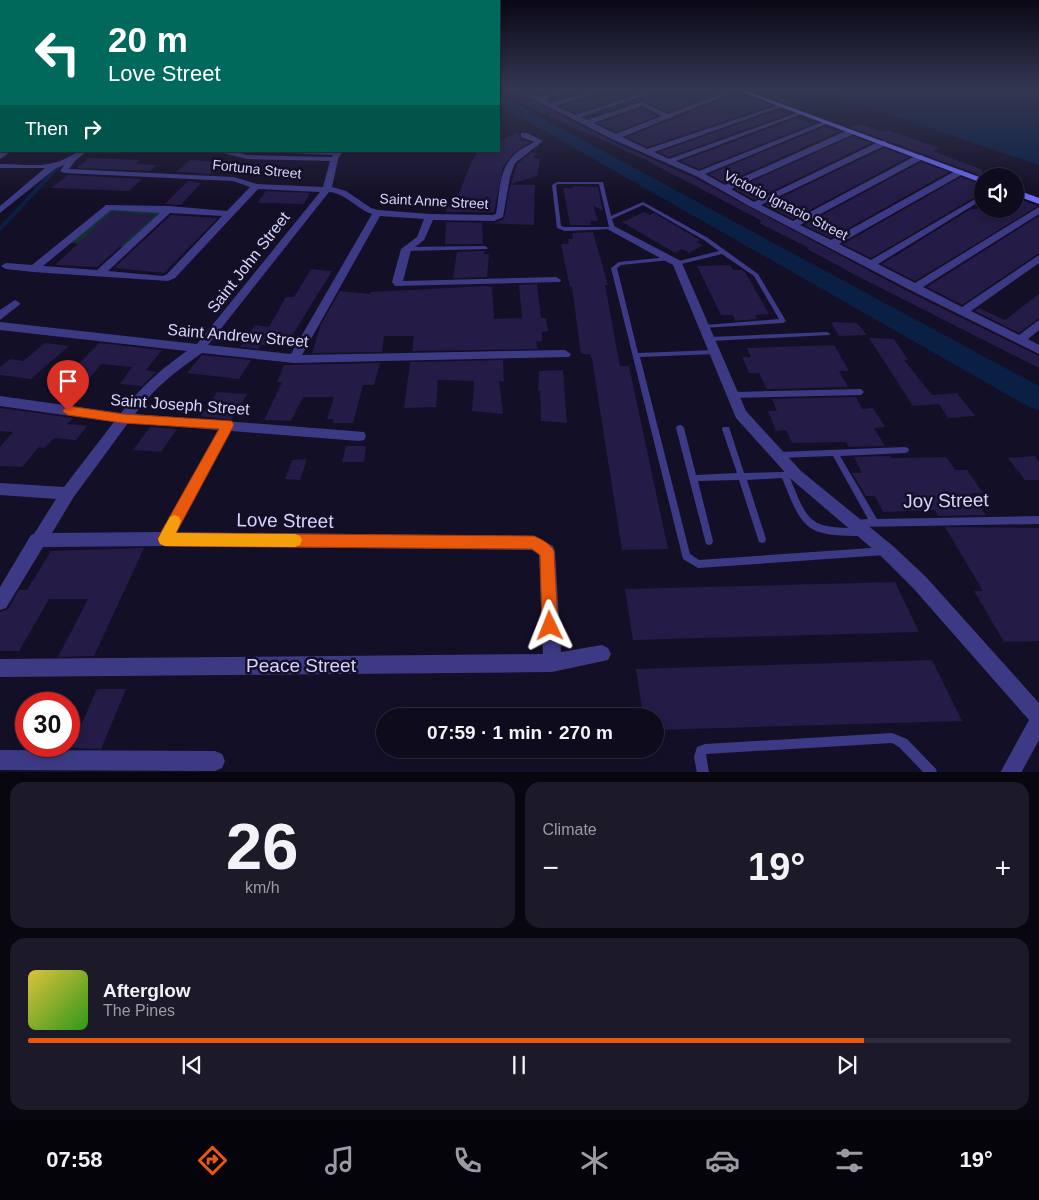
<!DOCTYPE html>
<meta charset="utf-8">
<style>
body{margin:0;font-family:Arial,sans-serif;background:#1c1929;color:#f1f3f6;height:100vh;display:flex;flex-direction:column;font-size:19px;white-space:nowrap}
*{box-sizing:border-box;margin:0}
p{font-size:16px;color:#9b9ba3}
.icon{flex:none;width:28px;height:28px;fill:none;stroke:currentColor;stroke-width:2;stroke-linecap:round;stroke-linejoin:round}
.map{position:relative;height:772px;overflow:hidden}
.side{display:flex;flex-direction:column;gap:10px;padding:10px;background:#08060f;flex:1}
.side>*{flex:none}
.guide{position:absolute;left:0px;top:0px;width:500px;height:152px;box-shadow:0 2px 8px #0003,0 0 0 1px #2e2b3b;background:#00695c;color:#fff;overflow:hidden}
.controls{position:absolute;left:974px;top:168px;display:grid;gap:10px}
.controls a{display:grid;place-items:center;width:50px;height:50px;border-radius:50%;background:#0e0b1c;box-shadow:0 2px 8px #0003,0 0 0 1px #2e2b3b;font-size:25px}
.speed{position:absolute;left:15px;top:692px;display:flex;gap:10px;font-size:25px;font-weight:700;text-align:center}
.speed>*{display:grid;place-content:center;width:65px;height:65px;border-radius:50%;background:#0e0b1c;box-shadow:0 2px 8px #0003,0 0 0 1px #2e2b3b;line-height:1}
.speed .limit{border:8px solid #d22;background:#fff;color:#111}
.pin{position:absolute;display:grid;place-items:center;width:42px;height:42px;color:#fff;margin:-51px -21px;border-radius:50% 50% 50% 0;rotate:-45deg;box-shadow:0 0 5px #0007}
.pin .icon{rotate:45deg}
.me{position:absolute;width:55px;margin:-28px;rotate:358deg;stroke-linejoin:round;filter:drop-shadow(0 0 4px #0008)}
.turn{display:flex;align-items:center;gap:18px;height:105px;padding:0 25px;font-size:22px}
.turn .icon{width:65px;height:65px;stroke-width:2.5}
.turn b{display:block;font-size:35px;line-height:42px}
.then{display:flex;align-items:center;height:48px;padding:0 25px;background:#0003;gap:10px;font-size:19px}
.big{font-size:38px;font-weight:700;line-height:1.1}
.side .widget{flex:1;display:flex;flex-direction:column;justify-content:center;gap:8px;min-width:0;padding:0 18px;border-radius:15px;background:#1c1929}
.side .dial{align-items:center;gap:0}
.dial b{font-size:65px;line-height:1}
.song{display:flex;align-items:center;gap:15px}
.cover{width:60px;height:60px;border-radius:8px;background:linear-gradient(135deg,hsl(50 70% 55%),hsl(110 70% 35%))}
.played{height:5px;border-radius:2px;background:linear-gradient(90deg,#ea580c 85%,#2e2b3b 85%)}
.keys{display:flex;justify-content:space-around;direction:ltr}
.heat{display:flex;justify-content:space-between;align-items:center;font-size:28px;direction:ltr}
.side .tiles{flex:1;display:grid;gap:10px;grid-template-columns:1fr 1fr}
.widget:last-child{grid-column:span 2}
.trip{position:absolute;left:376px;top:708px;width:288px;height:50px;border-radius:25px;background:#0e0b1c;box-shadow:0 2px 8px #0003,0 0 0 1px #2e2b3b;font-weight:700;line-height:50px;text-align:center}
.tab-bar{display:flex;height:80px;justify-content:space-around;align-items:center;background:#06040b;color:#9b9ba3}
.tab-bar .icon{width:35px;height:35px}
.tab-bar .active{color:#ea580c}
.tab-bar b{font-size:22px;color:#f1f3f6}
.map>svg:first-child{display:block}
</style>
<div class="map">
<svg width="1039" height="773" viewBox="0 0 1039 773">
<rect width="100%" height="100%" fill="#130f26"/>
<!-- green -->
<path fill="#12302f" d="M111 208 162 212 124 247 68 243Z"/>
<!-- water -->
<path fill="#0a1f44" d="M816 90H1039V165Z"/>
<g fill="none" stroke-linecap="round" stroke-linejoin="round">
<!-- stream-far1 -->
<g stroke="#0a1f44" stroke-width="3">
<path d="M70 157 79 151"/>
<path d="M54 172 63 162"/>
</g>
<!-- stream -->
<path stroke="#0a1f44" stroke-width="4" d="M0 229 55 170"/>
<!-- river -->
<path fill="#0a1f44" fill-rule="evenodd" d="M499 95 1039 386V410L1029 407 499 105Z"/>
</g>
<!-- building -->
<g fill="#241b47">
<path d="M508 90H514L611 141 695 178 909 292 1039 356V368L859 277 807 249 809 248 759 223 762 221 646 160 549 116 548 111 547 115 523 104 532 101Z"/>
<path d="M607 90H647L575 113 561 106Z"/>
<path d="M662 90H727L668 112 641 100 586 117Z"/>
<path d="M748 90H758L797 103 791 105Z"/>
<path d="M738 93 772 105 647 147 627 137Z"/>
<path d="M642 108 657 116 616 132 598 123Z"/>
<path d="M782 109 779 111 788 114 669 157 659 152Z"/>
<path d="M797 118 813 124 699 169 681 161Z"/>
<path d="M860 124 883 132 888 130 939 148 933 151 982 170V176L850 127Z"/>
<path d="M824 127 840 131 725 183 709 174Z"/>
<path d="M515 133 519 134 520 139 530 142 513 154 503 167 494 212H446L447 206H454L471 163 478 151H499V142Z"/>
<path d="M853 136 871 143 754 200 735 189Z"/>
<path d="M884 148 909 157 793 219 765 205Z"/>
<path d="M532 152 537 153 533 157 540 159 537 176 511 184 517 164Z"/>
<path d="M89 158 140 160 135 164 157 165 150 171 77 168Z"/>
<path d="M190 160 206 161 221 162 210 174 176 172Z"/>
<path d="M921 162 949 172 831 238 804 225Z"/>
<path d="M68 175 142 179 129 191 51 188Z"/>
<path d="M961 177 982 185V193L871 258 843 244Z"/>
<path d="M188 181 201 183 181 205 165 204Z"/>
<path d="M510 185H535L534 225 482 223 483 244H445L446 222 494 223 504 219Z"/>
<path d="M573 186 598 187 603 211 593 205 598 221H590L591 225H570L563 188H573Z"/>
<path d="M266 191 310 193 304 204 257 203Z"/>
<path d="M1015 197 1038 206 915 281 882 264 971 209H1015Z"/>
<path d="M112 212 155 215 97 267 55 265Z"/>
<path d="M644 212 650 215 654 213 700 240 696 242 703 245 689 253 682 249 675 253 622 222Z"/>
<path d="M171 215 218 218 164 273 114 268Z"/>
<path d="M1039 216V253L962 305 927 287Z"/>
<path d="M593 232 608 285H605L620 366H629L668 549 622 550 592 359 590 354H581L572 287H570L561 244H569L568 239H573L572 233Z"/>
<path d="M484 251V254H489L487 277 453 278 457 252Z"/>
<path d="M730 265 733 270H742L745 272 769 314 755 315 757 319 735 321 733 315H721L697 266Z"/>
<path d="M311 269 332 271 285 347 261 345 258 349 240 347 255 325 269 327 286 297H294Z"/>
<path d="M537 284 541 318H546L548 331 542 332V341L536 342 538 349 412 351 414 336H384L382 352 312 353 321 324 340 291 370 294V292L486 286 492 287 494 319 522 318 519 285Z"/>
<path d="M1039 294V318L1019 333 975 311 979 308 1005 320Z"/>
<path d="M831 322 857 323 867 335 839 336Z"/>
<path d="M869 338 894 339 908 360H904L932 395 957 393 975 416 948 418 939 404 913 406Z"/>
<path d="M45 343 69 346 31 379 0 375V367L10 359 23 361Z"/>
<path d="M99 343 162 350 146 370 156 372 142 386 120 384 132 367 101 364 89 379 66 377Z"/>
<path d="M834 345 849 371H839L848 387 767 389 759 373H749L742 357H751L747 348Z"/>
<path d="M202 355 251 360 239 379 187 373Z"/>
<path d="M503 360 504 382 499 381 503 414 472 411 474 381 438 380 436 407 404 408 410 362Z"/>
<path d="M380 363 374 385H363L353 423H333L334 419H327L334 397H303L291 421 264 420 282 382H277L284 365Z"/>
<path d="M563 370 567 423 541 421 540 391H538L539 371Z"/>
<path d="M217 392 247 394 231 420 201 416Z"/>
<path d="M856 397 862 409 873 408 885 427 874 428 885 446 849 447 846 442 792 443 786 430 776 431 768 411H777L772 399Z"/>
<path d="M0 408 73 418 67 424 87 426 76 440 54 438 44 448 39 447 22 467 0 466V447L13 432 0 431Z"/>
<path d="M150 427 177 429 161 452 133 450Z"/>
<path d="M346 446H366L364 462H342Z"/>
<path d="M890 456 892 458 946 457 955 470H967L983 493H971L986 515 938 516 935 510 883 512 875 496H866L852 473H862L854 457Z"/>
<path d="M1035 456 1039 462V480H1025L1008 458Z"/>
<path d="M307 459 300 480 285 479 292 460Z"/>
<path d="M945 527 1039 528V641L1004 642 974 591H983Z"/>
<path d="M144 548 94 656 58 657 88 599H49L19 651H0V612L8 609 19 590H27L51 551Z"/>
<path d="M895 582 919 632 633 640 625 589Z"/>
<path d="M932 660 962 721 655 730V716H643L636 669Z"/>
<path d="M97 689H126L101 749 71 748Z"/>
</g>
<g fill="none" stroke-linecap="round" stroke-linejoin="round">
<!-- service -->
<g fill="#3d3a85" fill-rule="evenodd">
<path d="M262 151 336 153 338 154 336 155 264 152Z"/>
<path d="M557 182H603L611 216 643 202 708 238 758 274 786 321 783 323 703 328 702 327 703 326 705 325 779 319 754 276 722 254 677 265 675 264V262L719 251 704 240 643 205 612 219 615 228 614 229 565 231 557 228 552 185ZM558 184H599L609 227H565L561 226 556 185Z"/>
<path d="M485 246 488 248 487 249 406 251 403 249 406 247Z"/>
<path d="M668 257 670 258V260L621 265 617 268 638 353 715 350 718 352 715 354 640 357 690 554 699 560 885 547 888 548 889 551 888 554 885 555 698 568 683 559 611 268 619 262Z"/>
<path d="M827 332 829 333 830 334 829 335 710 341 707 339 710 337Z"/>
<path d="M861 389 864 392 861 395 733 398 731 397 730 395 731 393 733 392Z"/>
<path d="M680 425 683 426 684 428 696 475 737 473 722 429 723 427H729L744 473 785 472 791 473 792 475 790 478C809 525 810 528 862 528L865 529 866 532 865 535 862 536C805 536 803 530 782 478L747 480 766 539 765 542 762 543 759 542 758 539 739 480 698 481 713 541 712 544 709 545 706 544 676 428 677 426Z"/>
<path d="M905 447 908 448 909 450 908 452 905 453 840 456 877 519 1039 516V524L857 527 854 526 853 523 854 520 868 519 833 456 778 458 775 457 774 455 775 453 778 452Z"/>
<path d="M892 733 907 739 936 769 937 773H924L899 747 892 743 706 754 709 773H697L694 757 697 747 705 744Z"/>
</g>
<!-- minor -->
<g fill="#3d3a85" fill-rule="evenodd">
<path d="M516 90H523L538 97 565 90H574L544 99 551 103 596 90H605L556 106 575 115 652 90H660L581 117 587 120 642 102 668 114 731 90H739L622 137 647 149 779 105 784 106 654 152 669 159 799 112 804 113 676 161 699 171 825 121 831 122 705 174 725 185 848 130H854V134L731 189 754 202 880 141H886V145L761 205 793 221 917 155H923V159L800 225 831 240 957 170H963V174L839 244 871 260 982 195V200L878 264 915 283 1039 207V214L923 287 962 307 1039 255V263L971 311 1019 335 1039 320V330L1028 339 1039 345V354L910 290 751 207 696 176 612 139ZM642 106 662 116 616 134 593 123Z"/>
<path d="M521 133H527L543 141 515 163 510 177 503 217 494 221 433 220 424 240 411 250 403 281 556 277 561 280 560 282 395 286 392 282 401 249 417 237 424 219 380 216 302 355 565 350 571 354 569 357 294 363 202 353C176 371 154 388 135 414L364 432 366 436 364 440 359 441 231 431 177 532 534 536 553 546 555 551 561 652 602 645 608 648 611 654 608 660 552 672 0 677V659L543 654 539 555 532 550 165 546 43 547 6 608 0 610V587L31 535 34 534 56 499 0 495V483L64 487 114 422 0 406V396L121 413C142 386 160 370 187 351L0 330V322L197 344 320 192 258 189 175 278 168 281 33 272 6 269 1 266 6 263 32 265 106 205 169 206 227 211 250 187 233 181 64 173 60 171 64 165 56 168 0 213V206L45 168H0V164C17 164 37 167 53 163 66 161 74 151 87 151L75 161 69 169 234 177 257 184 323 187 330 161 247 159 215 151H231L247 155 332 157 335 151H343L338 159 332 187 346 191 371 208 378 210 430 214 492 215 496 214C500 194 498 170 514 155 520 149 528 146 534 142L521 137ZM329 192C345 193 357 209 372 214L291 354 208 345ZM111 210 160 213 97 270 43 266ZM170 213 222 216 167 274 163 276 108 271ZM128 423 218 430 161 532 52 533 73 498Z"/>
<rect x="0" y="135" width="1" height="4"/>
<path d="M3 151H12L0 159V153Z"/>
<path d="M612 225 681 261 746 411 801 471 893 546 926 577 1039 703V740L1021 773H1000L1029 720 914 589 881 556 791 479 736 418 673 265 609 230 607 228Z"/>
<path d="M15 300 20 303 19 305 0 320V310Z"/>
<path d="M0 750 215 751 222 754 225 761 222 768 215 771 0 770Z"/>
</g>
<!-- secondary -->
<g fill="#6f6bff" fill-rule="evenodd">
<path d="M736 90H744L982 178V183Z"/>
<path d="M1015 189 1039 198V204L1015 195Z"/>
</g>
</g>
<!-- sky -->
<linearGradient id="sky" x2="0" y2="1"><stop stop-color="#0a0815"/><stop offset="0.45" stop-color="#333752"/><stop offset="1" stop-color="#333752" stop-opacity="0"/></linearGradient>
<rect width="1039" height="198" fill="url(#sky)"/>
<!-- route -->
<path fill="#ea580c" stroke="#983908" d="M68 406 123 414 232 421 234 425 176 533 534 536C541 539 551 544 554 551L558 626 556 631 550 634 544 631 542 626 540 555 532 549 165 546 160 544 158 539 160 534 219 429 123 423 68 415 62 411Z"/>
<!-- slow -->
<path fill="#f59e0b" d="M175 515 179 517 181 521 176 533 295 534 300 536 302 540 300 545 295 547 165 546 160 544 158 539 170 517Z"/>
<g text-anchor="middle" stroke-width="5" stroke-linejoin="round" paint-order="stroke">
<!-- far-street labels -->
<g font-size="14" fill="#d9d4ff" stroke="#130f26">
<text transform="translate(257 169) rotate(6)" y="5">Fortuna Street</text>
<text transform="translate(434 201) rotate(3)" y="5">Saint Anne Street</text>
<text transform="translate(786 205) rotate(27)" y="5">Victorio Ignacio Street</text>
</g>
<!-- street labels -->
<g font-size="16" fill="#d9d4ff" stroke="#130f26">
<text transform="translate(248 262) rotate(-52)" y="6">Saint John Street</text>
<text transform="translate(238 335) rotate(5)" y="6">Saint Andrew Street</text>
<text transform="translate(180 404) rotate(4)" y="6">Saint Joseph Street</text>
</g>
<!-- near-street labels -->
<g font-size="19" fill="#d9d4ff" stroke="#130f26">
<text transform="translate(946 500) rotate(-1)" y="7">Joy Street</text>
<text transform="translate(285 520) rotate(1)" y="7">Love Street</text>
<text x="301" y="672">Peace Street</text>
</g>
</g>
</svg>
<div class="controls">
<a><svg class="icon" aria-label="sound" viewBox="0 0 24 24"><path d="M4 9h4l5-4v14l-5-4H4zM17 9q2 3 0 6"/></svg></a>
</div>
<div class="speed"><div class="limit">30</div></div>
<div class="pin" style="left:68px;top:411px;background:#d93025"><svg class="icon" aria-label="arrive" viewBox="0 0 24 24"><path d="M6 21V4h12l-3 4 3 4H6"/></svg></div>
<svg class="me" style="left:550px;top:626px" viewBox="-20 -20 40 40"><path d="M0-17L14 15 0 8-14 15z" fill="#ea580c" stroke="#fff" stroke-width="4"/></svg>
<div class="trip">07:59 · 1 min · 270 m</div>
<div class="guide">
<div class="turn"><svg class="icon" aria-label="left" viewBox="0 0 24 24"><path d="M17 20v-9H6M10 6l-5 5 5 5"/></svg><div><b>20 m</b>Love Street</div></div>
<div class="then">Then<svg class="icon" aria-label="right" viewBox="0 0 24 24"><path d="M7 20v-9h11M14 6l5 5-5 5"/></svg></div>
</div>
</div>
<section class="side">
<div class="tiles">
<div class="widget dial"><b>26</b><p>km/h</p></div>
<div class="widget"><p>Climate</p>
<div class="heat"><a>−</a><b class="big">19°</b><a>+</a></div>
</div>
<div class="widget">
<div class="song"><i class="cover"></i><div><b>Afterglow</b><p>The Pines</p></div></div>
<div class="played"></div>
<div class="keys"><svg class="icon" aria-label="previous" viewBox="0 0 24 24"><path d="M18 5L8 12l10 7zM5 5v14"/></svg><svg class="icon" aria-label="pause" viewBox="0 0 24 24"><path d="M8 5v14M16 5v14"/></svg><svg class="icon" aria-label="next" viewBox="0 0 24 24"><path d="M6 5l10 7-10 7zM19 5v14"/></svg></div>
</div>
</div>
</section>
<nav class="tab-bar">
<b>07:58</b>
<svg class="icon active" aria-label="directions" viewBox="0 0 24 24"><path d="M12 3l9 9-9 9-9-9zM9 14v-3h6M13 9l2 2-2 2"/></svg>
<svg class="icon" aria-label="music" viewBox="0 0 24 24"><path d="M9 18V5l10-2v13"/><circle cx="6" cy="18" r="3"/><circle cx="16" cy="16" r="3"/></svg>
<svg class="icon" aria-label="phone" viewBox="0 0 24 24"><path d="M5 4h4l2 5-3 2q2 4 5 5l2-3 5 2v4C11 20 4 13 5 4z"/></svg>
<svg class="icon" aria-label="climate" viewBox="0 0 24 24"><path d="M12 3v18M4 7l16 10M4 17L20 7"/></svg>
<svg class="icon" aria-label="car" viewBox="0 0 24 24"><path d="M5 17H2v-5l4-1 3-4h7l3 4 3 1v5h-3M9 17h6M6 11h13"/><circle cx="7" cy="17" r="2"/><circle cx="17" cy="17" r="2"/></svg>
<svg class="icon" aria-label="filters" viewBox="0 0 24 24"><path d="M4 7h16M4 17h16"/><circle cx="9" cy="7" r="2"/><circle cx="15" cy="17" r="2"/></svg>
<b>19°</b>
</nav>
